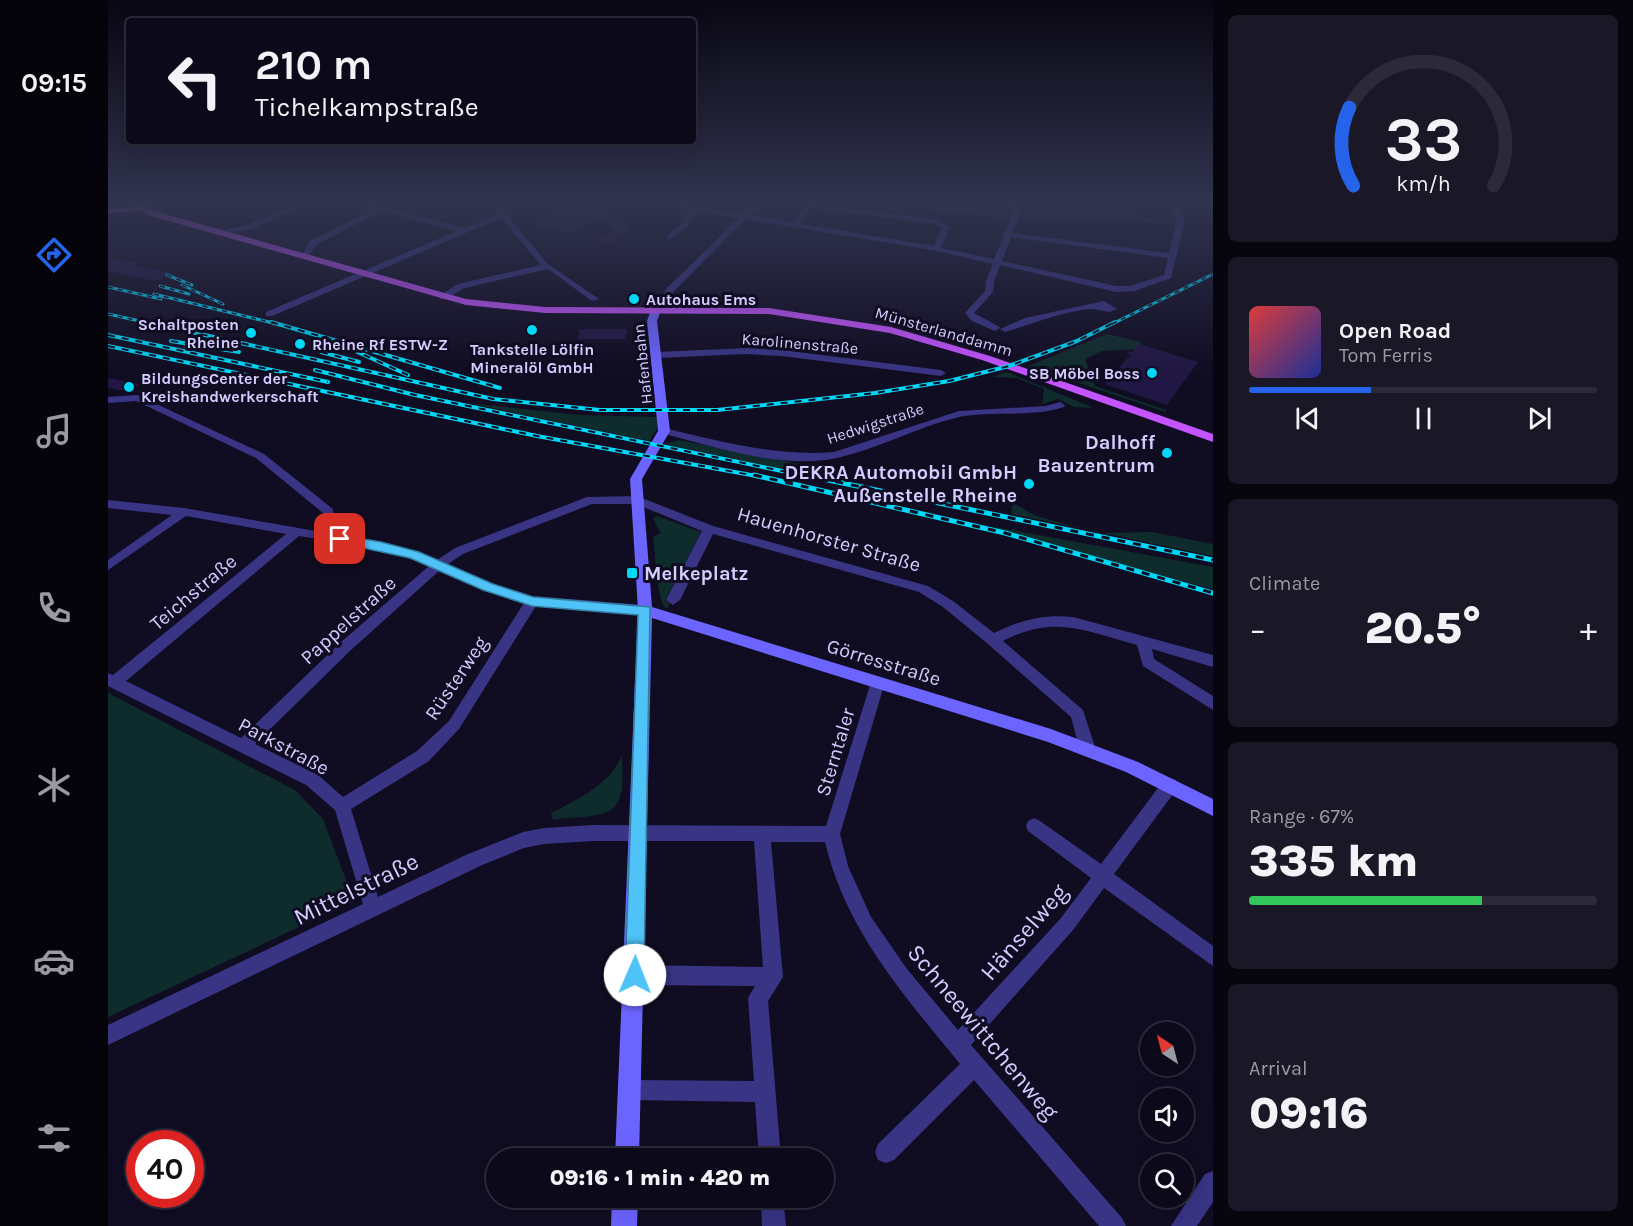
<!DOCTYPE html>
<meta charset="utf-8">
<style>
body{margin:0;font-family:Karla,sans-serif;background:#1a1727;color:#f1f3f6;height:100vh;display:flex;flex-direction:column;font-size:22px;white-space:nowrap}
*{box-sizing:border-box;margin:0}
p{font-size:20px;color:#9a9aa2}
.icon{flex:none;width:33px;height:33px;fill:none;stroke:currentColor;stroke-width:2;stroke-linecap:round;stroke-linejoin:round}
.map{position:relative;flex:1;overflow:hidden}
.details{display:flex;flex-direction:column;gap:15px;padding:15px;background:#07050e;width:420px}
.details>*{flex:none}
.banner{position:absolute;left:18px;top:18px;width:570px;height:126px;border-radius:6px;box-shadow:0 6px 24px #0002,0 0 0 2px #2c2a39;background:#0c091a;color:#f1f3f6;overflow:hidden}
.needle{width:39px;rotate:324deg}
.tools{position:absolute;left:1032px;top:1022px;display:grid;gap:12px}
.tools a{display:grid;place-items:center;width:54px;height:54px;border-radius:50%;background:#0c091a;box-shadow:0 6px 24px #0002,0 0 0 2px #2c2a39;font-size:30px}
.speed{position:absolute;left:18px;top:1130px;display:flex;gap:12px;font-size:30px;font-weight:700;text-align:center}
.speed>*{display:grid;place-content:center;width:78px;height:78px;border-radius:50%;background:#0c091a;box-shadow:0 6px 24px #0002,0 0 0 2px #2c2a39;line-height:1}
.speed .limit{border:9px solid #d22;background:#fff;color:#111}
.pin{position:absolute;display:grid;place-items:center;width:51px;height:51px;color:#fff;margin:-26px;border-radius:12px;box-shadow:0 3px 9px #0006}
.me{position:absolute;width:66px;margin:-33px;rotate:1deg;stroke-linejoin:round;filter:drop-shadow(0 0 4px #0008)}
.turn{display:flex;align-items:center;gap:21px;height:126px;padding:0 30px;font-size:27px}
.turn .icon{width:78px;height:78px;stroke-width:2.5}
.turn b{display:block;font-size:42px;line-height:51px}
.big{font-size:45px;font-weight:800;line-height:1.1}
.details .card{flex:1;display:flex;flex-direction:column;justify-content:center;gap:9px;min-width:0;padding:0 21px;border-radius:9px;background:#1a1727}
.details .dial{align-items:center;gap:0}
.dial svg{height:156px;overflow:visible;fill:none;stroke:#2c2a39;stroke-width:7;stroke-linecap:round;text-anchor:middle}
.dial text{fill:#f1f3f6;stroke:none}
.song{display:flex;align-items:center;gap:18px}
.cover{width:72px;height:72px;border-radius:9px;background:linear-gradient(135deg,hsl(0 70% 55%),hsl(230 70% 35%))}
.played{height:6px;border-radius:3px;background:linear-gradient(90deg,#2563eb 35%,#2c2a39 35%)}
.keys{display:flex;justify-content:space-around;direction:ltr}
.heat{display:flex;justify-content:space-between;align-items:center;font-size:33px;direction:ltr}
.charge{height:9px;border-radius:4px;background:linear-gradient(90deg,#34c759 67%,#2c2a39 0)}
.trip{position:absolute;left:378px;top:1148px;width:348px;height:60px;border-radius:30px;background:#0c091a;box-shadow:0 6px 24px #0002,0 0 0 2px #2c2a39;font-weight:800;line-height:60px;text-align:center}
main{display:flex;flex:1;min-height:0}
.tabs{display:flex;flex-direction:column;width:108px;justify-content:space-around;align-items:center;background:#05040a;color:#9a9aa2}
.tabs .icon{width:42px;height:42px}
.tabs .selected{color:#2563eb}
.tabs b{font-size:27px;color:#f1f3f6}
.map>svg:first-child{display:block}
</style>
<main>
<nav class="tabs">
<b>09:15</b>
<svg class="icon selected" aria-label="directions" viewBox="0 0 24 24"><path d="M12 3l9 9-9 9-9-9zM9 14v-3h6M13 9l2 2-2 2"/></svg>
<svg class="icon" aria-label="music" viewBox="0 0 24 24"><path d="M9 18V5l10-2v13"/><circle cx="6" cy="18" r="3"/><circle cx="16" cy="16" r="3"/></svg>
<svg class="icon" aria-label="phone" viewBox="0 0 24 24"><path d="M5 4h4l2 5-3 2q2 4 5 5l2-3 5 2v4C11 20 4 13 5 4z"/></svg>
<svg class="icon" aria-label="climate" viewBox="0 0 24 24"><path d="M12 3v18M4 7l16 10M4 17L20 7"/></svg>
<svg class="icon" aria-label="car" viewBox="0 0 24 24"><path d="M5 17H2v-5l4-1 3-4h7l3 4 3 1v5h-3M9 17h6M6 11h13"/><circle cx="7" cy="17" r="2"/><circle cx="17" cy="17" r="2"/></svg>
<svg class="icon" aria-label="filters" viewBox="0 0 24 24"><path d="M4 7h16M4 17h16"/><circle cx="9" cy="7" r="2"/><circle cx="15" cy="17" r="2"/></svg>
</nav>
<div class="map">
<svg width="1105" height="1226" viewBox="0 0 1105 1226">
<rect width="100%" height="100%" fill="#100c22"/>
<!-- green -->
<g fill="#0f2c2c">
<path d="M762 202H904L905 209 901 219Z"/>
<path d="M910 202H1005L1026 215 1068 224 909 218 913 211Z"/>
<path d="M999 334 1033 342 1027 349 994 351 977 359 987 386 1058 410 1057 412 920 366Z"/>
<path d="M899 372 986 408 966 407 950 399 934 404 936 389 909 378 884 377Z"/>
<path d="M360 403 471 415 550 417 549 429 541 441Z"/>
<path d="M571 440 719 469 717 478 557 444Z"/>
<path d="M905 503 928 516 991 533 1044 532 1105 544V556L903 514Z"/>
<path d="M549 516 593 532 557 601 562 603 559 609C548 602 548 553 545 537L553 533 545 519Z"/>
<path d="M882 526 1105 567V589L1014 565Z"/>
<path d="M0 693 187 790 215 819 246 901 0 1017Z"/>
<path d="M514 755C514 768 516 784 512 797 505 822 465 815 445 820L443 813C470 799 502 785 514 755Z"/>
</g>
<!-- building -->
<g fill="#211744">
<path d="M462 202 479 203 505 209 497 213 518 221 522 227 521 230 501 243 490 240 507 229 489 219 462 233 426 224Z"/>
<path d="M0 257 29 263 25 265 63 273 47 281 0 271Z"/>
<path d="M472 329H519L518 339H470Z"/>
<path d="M1031 344 1090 362 1059 405 997 384 1022 355 1019 352H1024Z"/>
<path d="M0 378 31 384 21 392 0 388Z"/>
</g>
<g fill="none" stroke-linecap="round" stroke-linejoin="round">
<!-- street -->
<g fill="#393484" fill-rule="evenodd">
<path d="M191 202H201L144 229 112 234 108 232 139 225Z"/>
<path d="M244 202H256L356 228 390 214 381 202H388L440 264 491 299 484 301 440 269 356 288 338 299H332V295L350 284 433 265 393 218 164 316H158V312L349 231 274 211 208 245 200 257H194L193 255 202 241 267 209Z"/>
<path d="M546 202H563L635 214 647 202H654L642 215 686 223 695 206 705 204 830 220 842 227 833 248 886 259 896 236 894 234 897 232 905 211 903 202H910L913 211 904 233 1061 253 1068 223 1065 202H1073L1076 223 1063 278 1026 291 1008 292 892 265 886 281 885 292 866 313 890 326 892 328 887 331 864 321 857 313 877 291 878 281 885 264 829 251 638 219 566 291 551 312H545L544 310 560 287 631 218 588 211 579 227 562 239 558 237 573 224 581 210ZM705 208 828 224 834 228 826 246 693 224 701 209ZM903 237 1060 258 1056 275 1022 286H1008L894 261Z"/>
<path d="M996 301 1009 309C1000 315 993 309 983 309 955 311 924 324 897 332L892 329 917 318Z"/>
<path d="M638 348 674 350 833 370 838 373 833 376 674 356 638 354 549 358 544 355 549 352Z"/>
<path d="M29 395 156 454 225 509 227 521 219 533C257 539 294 544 329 560L347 548 479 497 529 496 605 526 820 586 845 601 886 633C912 620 936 614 965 617L1105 655V667L1044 649 1046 659 1105 696V710L1035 666 1029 645C978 631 946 614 895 641L975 710 988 750 986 755 980 757 974 755 972 750 963 717 880 644 835 607 811 592 605 534 572 600 565 605 558 600 594 531 528 504H484L355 554 340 564 385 584 424 596 537 605 542 607 544 610 542 613 537 615 428 606 351 729 321 761 243 809 270 897 360 854 415 832 436 828 485 825 718 826 763 682 765 678H775L777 682 732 834 740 866 763 917 799 969 850 1030 953 918 983 878 920 831 918 826 920 821 926 818 932 821 993 864 1056 780 1062 778 1068 780 1070 785 1068 790 1006 874 1105 946V966L996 888 965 930 863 1045 1014 1218 1018 1226H991L866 1080 786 1160 778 1163 770 1160 767 1152 770 1144 852 1064C796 995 738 931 717 842H663L675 977 660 1001 673 1158H651L647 1102 521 1100 514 1097 511 1090 514 1083 521 1080 646 1081 640 998 647 986 527 985 520 982 517 975 520 968 527 965 655 967 646 841H485L436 844 416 848 372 866 0 1045V1025L255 904 227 810 198 785 0 686V673L5 675 178 534 78 516 0 570V560L64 515 0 508V500L76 508 208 531 215 521V513L148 458 28 401 0 403V397ZM191 536C234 543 280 548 321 566L233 642 133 738 18 681ZM331 571 375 590 416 603 341 721 309 751 235 797 210 775 147 744 243 650Z"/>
<path d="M952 402 957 405 956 407C922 418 885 410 851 417 809 427 770 449 729 458 674 470 605 446 552 433L551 431 556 428C612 441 667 457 726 452L851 411 938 406Z"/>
<path d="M1105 1171V1202L1089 1226H1063L1097 1174Z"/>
<path d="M653 1197H675L678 1226H654Z"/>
</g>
<!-- secondary -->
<g fill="#6c64ff" fill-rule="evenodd">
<path d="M548 307 553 310 549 321 562 431 534 479 544 607 943 729 1030 762 1105 799V816L1018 772 940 742 544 618 531 1158H507L530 610 522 479 550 431 539 321 543 310Z"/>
<path d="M504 1197H530L529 1226H503Z"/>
</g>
<!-- primary -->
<path fill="#c454ff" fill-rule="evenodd" d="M22 202H32L46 211 358 299 437 307 661 308 783 327 882 356 1105 434V442L874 360 782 333 661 314 437 313 358 305 40 215 34 210 0 213V209L27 206Z"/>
<defs>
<g id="rail-far2">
<path d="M59 275 84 285"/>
<path d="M74 285 115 304"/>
<path d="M52 286 81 294"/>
<path d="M0 287 53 299"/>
<path d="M46 294 169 324"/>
<path d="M0 314 45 324"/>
<path d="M1004 324 1105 274"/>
</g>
<g id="rail-far1">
<path d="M38 322 385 399 492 410H609L767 393 841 381 901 366 969 341 1007 322"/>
<path d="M163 322 392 388"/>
<path d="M0 335 220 382"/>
<path d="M63 341 131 352"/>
<path d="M0 346 429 436 654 477"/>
<path d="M243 349 300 375"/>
<path d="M213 352 251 362"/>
<path d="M207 370 307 395 703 477"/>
</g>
<g id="rail">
<path d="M646 475 897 533 1105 593"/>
<path d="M696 475 1105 560"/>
</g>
</defs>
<!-- rail-far2 casing -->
<use href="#rail-far2" stroke="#00d8f8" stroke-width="3"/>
<!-- rail-far1 casing -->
<use href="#rail-far1" stroke="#00d8f8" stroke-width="4"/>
<!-- rail casing -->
<use href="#rail" stroke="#00d8f8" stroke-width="5"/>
<!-- rail-far2 -->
<use href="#rail-far2" stroke="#100c22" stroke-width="1.5" stroke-dasharray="5" stroke-linecap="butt"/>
<!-- rail-far1 -->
<use href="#rail-far1" stroke="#100c22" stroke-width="2" stroke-dasharray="7" stroke-linecap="butt"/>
<!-- rail -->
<use href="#rail" stroke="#100c22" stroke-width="3" stroke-dasharray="8" stroke-linecap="butt"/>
</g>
<!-- sky -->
<linearGradient id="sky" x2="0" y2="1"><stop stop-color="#090713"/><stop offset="0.54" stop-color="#31344f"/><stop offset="1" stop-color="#31344f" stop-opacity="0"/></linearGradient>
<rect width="1105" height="374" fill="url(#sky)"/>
<!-- route -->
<path fill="#4fc3f7" stroke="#337fa1" stroke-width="1.5" d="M232 535 273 542 311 552 385 584 425 597 542 607 536 975 533 982 527 985 520 982 517 975 530 615 424 606 375 590 302 558 227 542V536Z"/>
<!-- markers -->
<g fill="#00d8f8" stroke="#100c22" stroke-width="2">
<circle cx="526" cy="299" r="6"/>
<circle cx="424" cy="330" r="6"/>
<circle cx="143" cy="333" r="6"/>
<circle cx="192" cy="344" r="6"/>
<circle cx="1044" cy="373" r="6"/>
<circle cx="21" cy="387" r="6"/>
<circle cx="1059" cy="453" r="6"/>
<circle cx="921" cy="484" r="6"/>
<rect x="518" y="567" width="12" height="12" rx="3"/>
</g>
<g text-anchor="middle" stroke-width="6" stroke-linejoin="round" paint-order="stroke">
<!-- far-poi labels -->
<g font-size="16" font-weight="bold" fill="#d4cdff" stroke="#100c22" text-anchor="start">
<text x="538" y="305">Autohaus Ems</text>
<text x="131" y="330" text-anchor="end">Schaltposten<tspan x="131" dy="18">Rheine</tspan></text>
<text x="204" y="350">Rheine Rf ESTW-Z</text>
<text x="424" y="355" text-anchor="middle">Tankstelle Lölfin<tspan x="424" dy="18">Mineralöl GmbH</tspan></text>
<text x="1032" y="379" text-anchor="end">SB Möbel Boss</text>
<text x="33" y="384">BildungsCenter der<tspan x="33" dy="18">Kreishandwerkerschaft</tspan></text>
</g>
<!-- far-street labels -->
<g font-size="16" fill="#d4cdff" stroke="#100c22">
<text transform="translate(836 331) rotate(16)" y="6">Münsterlanddamm</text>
<text transform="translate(692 343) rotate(5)" y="6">Karolinenstraße</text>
<text transform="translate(534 364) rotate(-96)" y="6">Hafenbahn</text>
<text transform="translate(767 423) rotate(-18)" y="6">Hedwigstraße</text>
</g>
<!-- poi labels -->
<g font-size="20" font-weight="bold" fill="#d4cdff" stroke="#100c22" text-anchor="end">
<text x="1047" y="449">Dalhoff<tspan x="1047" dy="23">Bauzentrum</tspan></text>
<text x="909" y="479">DEKRA Automobil GmbH<tspan x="909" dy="23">Außenstelle Rheine</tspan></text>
<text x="536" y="580" text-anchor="start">Melkeplatz</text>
</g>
<!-- street labels -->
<g font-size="20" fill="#d4cdff" stroke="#100c22">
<text transform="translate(721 539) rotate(16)" y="7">Hauenhorster Straße</text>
<text transform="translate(85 592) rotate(-40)" y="7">Teichstraße</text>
<text transform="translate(240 620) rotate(-42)" y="7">Pappelstraße</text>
<text transform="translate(776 662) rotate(17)" y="7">Görresstraße</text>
<text transform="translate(348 678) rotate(-56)" y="7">Rüsterweg</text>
<text transform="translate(176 746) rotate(28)" y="7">Parkstraße</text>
<text transform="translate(727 752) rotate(-73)" y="7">Sterntaler</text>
</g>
<!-- near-street labels -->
<g font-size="24" fill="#d4cdff" stroke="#100c22">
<text transform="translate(248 889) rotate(-26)" y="8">Mittelstraße</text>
<text transform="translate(916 932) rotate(-49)" y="8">Hänselweg</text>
<text transform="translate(875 1032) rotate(50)" y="8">Schneewittchenweg</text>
</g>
</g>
</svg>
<div class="tools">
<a><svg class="needle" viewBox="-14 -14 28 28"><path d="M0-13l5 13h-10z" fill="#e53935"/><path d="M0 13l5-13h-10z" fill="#9a9aa2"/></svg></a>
<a><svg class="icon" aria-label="sound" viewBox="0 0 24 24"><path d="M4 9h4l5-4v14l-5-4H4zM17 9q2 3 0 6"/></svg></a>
<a><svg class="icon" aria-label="search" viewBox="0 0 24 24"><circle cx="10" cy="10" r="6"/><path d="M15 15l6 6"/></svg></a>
</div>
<div class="speed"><div class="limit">40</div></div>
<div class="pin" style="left:232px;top:539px;background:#d93025"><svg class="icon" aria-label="arrive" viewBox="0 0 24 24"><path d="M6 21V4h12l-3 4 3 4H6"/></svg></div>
<svg class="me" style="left:527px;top:975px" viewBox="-20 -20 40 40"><circle r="19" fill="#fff"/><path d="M0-13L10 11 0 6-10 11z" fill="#4fc3f7"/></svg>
<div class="trip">09:16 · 1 min · 420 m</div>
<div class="banner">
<div class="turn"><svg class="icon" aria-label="left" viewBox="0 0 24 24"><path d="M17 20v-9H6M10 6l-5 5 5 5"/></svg><div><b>210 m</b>Tichelkampstraße</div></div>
</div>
</div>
<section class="details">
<div class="card dial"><svg viewBox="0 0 100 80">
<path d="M14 69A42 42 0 1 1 86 69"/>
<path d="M14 69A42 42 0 0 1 12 29" stroke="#2563eb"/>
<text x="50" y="56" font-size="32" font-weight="700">33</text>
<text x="50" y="72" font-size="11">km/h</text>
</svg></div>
<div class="card">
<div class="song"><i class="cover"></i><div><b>Open Road</b><p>Tom Ferris</p></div></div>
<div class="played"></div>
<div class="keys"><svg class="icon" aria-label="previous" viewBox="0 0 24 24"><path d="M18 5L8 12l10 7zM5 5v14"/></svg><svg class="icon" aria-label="pause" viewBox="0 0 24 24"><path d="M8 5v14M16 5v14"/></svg><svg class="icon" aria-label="next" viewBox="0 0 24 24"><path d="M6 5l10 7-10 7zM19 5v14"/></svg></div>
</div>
<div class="card"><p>Climate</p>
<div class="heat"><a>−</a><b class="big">20.5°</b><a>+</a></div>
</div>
<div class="card"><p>Range · 67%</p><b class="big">335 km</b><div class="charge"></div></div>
<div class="card"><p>Arrival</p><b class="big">09:16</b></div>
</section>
</main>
